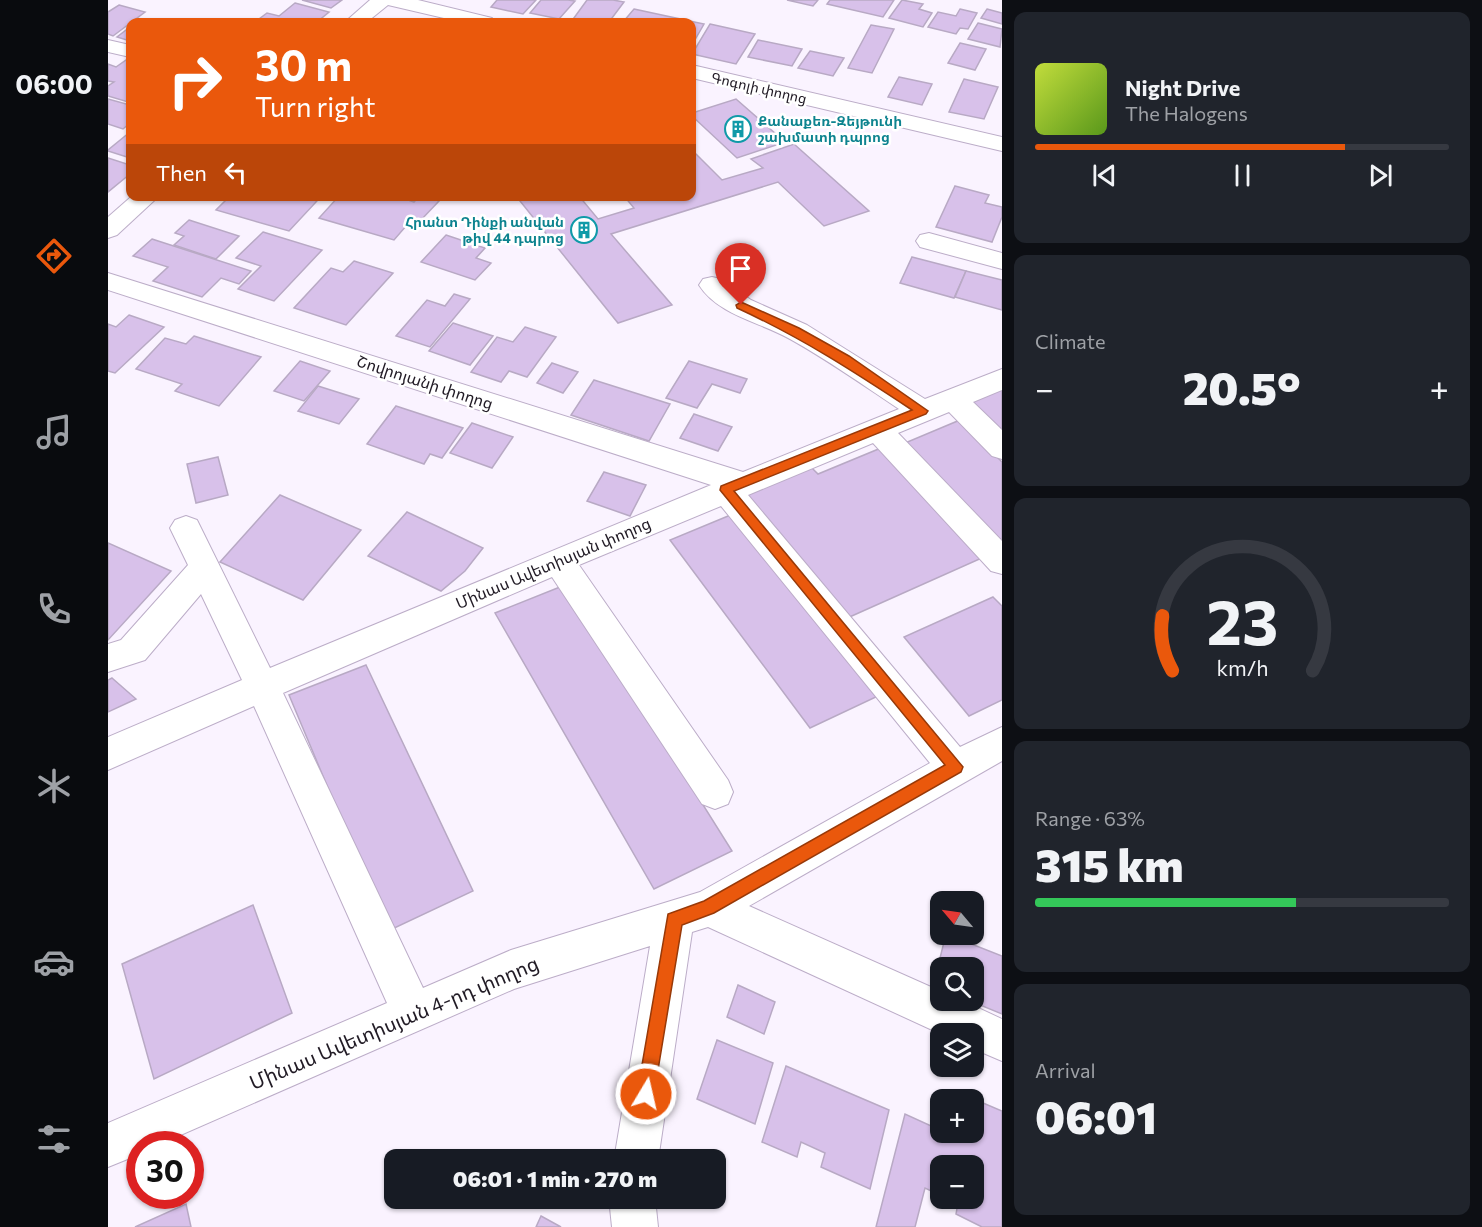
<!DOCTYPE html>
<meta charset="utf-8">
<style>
body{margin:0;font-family:Commissioner,"Noto Sans Armenian",sans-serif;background:#20242c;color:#f1f3f6;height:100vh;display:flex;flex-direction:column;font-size:22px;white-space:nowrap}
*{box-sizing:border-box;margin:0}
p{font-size:20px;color:#9ea1a6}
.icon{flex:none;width:33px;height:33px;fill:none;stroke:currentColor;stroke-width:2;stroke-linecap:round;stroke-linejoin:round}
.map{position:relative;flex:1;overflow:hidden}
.panel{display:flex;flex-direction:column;gap:12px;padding:12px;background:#0d0f14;width:480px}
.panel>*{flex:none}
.top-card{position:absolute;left:18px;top:18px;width:570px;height:183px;border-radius:12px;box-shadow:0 2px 4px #0004;background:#ea580c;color:#fff;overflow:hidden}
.needle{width:39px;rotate:299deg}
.controls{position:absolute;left:822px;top:891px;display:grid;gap:12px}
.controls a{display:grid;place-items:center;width:54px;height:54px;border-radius:12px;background:#171b24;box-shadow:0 2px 4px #0004;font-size:30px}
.speed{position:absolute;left:18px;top:1131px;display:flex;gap:12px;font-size:30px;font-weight:700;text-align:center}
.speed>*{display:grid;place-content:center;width:78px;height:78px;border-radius:50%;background:#171b24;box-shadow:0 2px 4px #0004;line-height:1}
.speed .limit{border:9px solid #d22;background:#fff;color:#111}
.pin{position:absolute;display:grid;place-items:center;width:51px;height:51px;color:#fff;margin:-62px -26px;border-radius:50% 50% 50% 0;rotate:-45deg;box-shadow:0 0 6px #0007}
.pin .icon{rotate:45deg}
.me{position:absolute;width:66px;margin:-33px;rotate:9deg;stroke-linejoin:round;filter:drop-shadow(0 0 4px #0008)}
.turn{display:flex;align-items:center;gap:21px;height:126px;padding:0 30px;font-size:27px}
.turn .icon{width:78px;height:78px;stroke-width:2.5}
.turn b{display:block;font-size:42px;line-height:51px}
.then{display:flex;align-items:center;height:57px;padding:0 30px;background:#0003;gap:12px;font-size:22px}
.big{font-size:45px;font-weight:800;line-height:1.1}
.panel .tile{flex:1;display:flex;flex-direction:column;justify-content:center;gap:9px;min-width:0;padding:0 21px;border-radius:12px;background:#20242c}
.panel .dial{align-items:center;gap:0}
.dial svg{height:156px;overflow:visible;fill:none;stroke:#363941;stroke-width:7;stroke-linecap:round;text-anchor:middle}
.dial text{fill:#f1f3f6;stroke:none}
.song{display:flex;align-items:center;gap:18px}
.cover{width:72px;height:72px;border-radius:9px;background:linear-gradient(135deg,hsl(70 70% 55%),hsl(90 70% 35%))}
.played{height:6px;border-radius:3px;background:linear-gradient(90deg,#ea580c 75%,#363941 75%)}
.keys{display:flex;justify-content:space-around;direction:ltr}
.heat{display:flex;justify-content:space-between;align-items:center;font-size:33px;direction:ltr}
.charge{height:9px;border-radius:4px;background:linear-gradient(90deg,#34c759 63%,#363941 0)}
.trip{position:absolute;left:276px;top:1149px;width:342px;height:60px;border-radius:12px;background:#171b24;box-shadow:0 2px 4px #0004;font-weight:800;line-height:60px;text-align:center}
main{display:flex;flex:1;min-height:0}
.dock{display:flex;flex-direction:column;width:108px;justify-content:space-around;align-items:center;background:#090b0e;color:#9ea1a6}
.dock .icon{width:42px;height:42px}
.dock .active{color:#ea580c}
.dock b{font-size:27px;color:#f1f3f6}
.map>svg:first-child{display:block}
</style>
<main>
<nav class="dock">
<b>06:00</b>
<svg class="icon active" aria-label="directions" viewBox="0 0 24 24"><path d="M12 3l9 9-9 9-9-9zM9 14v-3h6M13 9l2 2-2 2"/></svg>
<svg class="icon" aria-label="music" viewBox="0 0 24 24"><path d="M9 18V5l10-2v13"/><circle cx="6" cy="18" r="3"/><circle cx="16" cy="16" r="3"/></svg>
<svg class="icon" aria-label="phone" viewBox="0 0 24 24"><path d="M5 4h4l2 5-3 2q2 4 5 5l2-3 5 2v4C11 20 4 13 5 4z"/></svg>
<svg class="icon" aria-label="climate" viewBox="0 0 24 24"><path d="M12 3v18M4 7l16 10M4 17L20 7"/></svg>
<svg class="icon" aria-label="car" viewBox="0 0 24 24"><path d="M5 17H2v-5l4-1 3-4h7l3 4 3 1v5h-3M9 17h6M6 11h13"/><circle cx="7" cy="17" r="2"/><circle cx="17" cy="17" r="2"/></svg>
<svg class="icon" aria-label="filters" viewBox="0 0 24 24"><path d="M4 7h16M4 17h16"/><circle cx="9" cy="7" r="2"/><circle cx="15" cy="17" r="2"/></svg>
</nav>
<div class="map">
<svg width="894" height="1227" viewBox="0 0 894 1227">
<rect width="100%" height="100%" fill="#faf3ff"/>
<!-- building -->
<g fill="#d8c1ea" stroke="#b8a9c4" stroke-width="1.5">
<path d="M194 0H234L223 8Z"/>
<path d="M389 0H428L415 14 383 7Z"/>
<path d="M433 0H460L467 1 451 19 422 13Z"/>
<path d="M479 0H505L516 2 501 22H463Z"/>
<path d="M679 0H710L705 6Z"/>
<path d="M722 0H786L775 17 719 4Z"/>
<path d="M794 0 815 4 811 9 824 13 815 27 781 18Z"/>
<path d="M187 3 221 12 209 22H147L159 13 171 16Z"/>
<path d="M11 5 37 12 5 36 0 34V12Z"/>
<path d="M526 9 577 20 575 22H515Z"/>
<path d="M852 9 869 13 860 29 852 28 848 34 820 27 830 12 848 16Z"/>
<path d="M879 9 894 13V24L873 18Z"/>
<path d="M577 20 596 24 584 45V22H575Z"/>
<path d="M870 23 894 29 892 47 860 39Z"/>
<path d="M602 24 647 34 628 64 584 54Z"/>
<path d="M763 25 786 29 764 73 740 68Z"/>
<path d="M22 27V41L9 37Z"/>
<path d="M650 40 694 49 684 66 640 57Z"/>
<path d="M852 43 878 49 867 70 840 63Z"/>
<path d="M702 51 736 58 725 76 690 68Z"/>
<path d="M21 58 22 100 20 102 0 96V86L6 82 0 81V64L8 67Z"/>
<path d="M791 77 824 84 814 105 780 97Z"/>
<path d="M856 79 890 87 876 119 841 112Z"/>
<path d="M0 99 22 105V123L15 129 0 124Z"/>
<path d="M628 99 677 142 629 158 584 116V113Z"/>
<path d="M22 132V158L0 151V150Z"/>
<path d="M686 144 761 211 716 226 670 182 503 234 564 305 510 323 408 196H471L490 219 526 208 516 196H584V150L614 180 655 168 643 159Z"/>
<path d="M0 158 22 165V174L0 192Z"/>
<path d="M847 186 881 195 877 203 894 207V217L884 242 828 227Z"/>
<path d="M122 196H192L209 201 181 231 108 210Z"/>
<path d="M231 196H255L264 199 266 196H289L306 202 311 196H317L331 201 313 220 305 218 286 240 211 218Z"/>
<path d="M81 220 131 236 108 259 66 245 76 236 67 233Z"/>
<path d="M155 232 214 250 166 301 130 289 153 266 128 258Z"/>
<path d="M338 235 377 248 368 258 383 263 367 280 313 262Z"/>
<path d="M44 239 143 271 131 284 113 278 94 297 45 281 60 267 25 256Z"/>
<path d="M804 257 858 271 846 298 792 283Z"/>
<path d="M246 261 285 273 238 325 186 308 223 268 235 272Z"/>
<path d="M858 271 894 280V310L847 297Z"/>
<path d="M346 294 362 299 322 347 288 336 319 300 337 306Z"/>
<path d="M21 315 56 327 7 373 0 371V324L8 327Z"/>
<path d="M345 323 385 336 362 365 321 351Z"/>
<path d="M417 327 448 337 419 377 401 371 393 382 363 372 389 337 405 342Z"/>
<path d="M86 336 153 357 111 406 67 391 74 384 28 369 57 338 78 344Z"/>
<path d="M192 361 222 371 196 401 166 391Z"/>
<path d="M581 361 639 379 632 393 604 384 589 408 558 398Z"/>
<path d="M444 363 470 372 455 393 429 383Z"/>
<path d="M486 380 562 404 541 441 463 415Z"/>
<path d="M210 386 251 399 231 424 190 411Z"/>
<path d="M894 388V439L857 403Z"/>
<path d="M288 406 355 428 334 458 322 454 316 464 259 444Z"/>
<path d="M586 414 624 427 610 451 572 438Z"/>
<path d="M852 420 894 462V544L797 443Z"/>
<path d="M364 423 405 437 384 468 342 453Z"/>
<path d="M773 448 876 557 737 619 632 494 704 468 710 474Z"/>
<path d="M110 457 120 495 88 503 79 464Z"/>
<path d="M496 472 538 485 522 516 479 501Z"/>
<path d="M172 495 253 530 195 600 112 562Z"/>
<path d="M299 512 375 548 357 571 333 591 260 556Z"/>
<path d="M625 514 770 696 702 728 562 540Z"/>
<path d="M0 543 63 571 0 640Z"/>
<path d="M457 585 624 851 546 889 387 613Z"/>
<path d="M885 597 894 606V700L861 716 796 637Z"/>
<path d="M258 665 365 891 280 931 181 695Z"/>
<path d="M4 678 28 699 0 712V680Z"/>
<path d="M145 905 184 1013 46 1079 14 964Z"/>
<path d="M838 934 894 956V1014L860 1000H866V968H832V989L825 986Z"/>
<path d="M630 985 667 1002 656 1034 619 1017Z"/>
<path d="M609 1040 665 1063 647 1124 589 1099Z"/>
<path d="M678 1066 781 1110 762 1189 713 1167 717 1153 693 1142 689 1157 654 1142Z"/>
<path d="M868 1100 894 1111V1227H874L848 1214 850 1203 840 1198H866V1166H832V1195L817 1188 807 1227H768L797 1114 832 1130V1132H839L859 1141 861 1132H866Z"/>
<path d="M78 1204 83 1227H27Z"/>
<path d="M433 1216 453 1227H428Z"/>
</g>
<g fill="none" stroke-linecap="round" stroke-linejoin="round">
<defs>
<g id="minor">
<path d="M262 0H310L384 18 387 22H353L280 5 259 22H237Z"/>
<path d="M0 40 22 45V57L0 52Z"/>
<path d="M584 65 894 137V151L584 78Z"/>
<path d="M24 196H51L9 235 0 238V217Z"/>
<path d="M821 233 894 253V269L812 247 808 241 812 235Z"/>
<path d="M0 273 635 472 791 409C755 385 720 360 682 339 652 322 610 315 591 285L595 279 604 277 613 279 643 300 699 325 817 399 894 369V390L865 402 894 430V459L884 456 841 412 790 433 894 541V574L883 571 765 443 640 495 852 747 894 727V761L641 906 832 991V1000H853L894 1019V1061L866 1049V1034H833L600 927 584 932 550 1160H506L542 946 406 989 52 1144H32V1154L0 1167V1123L279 1003 146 706 0 770V737L134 680 93 594 37 660 0 672V644L13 640 80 565 62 528 67 520 78 516 89 520 162 668 603 485 0 290ZM613 506 822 763 592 892 403 950 315 988 175 693 444 577 594 804 607 809 620 804 625 792 620 780 471 565Z"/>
<path d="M501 1198H547L550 1227H504Z"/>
</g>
</defs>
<!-- minor casing -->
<use href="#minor" stroke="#bcadc8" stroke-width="2"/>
<!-- minor -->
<use href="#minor" fill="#fff" fill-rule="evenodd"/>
</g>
<!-- route -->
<path fill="#ea580c" stroke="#983908" stroke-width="1.5" d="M633 302 691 328 741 356 820 411 818 414 626 491 855 767 853 772 606 913 574 925 546 1094 544 1101 538 1103 531 1101 529 1094 560 914 596 901 837 765 612 490 613 486 804 410C745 371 694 338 629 308L628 305Z"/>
<!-- icons -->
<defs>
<symbol id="building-ring" viewBox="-11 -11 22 22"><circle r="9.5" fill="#fff" stroke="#0f9aa8" stroke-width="1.5"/><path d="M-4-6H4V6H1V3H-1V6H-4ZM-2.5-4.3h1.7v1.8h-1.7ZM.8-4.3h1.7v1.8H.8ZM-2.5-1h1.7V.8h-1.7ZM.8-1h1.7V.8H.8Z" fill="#0f9aa8"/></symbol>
</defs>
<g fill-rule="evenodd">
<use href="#building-ring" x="615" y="114" width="30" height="30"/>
<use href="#building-ring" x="461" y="215" width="30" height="30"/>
</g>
<g text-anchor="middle" stroke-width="5" stroke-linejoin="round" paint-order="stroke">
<!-- far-street labels -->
<g font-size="14" fill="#211b25" stroke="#fff">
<text transform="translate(651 88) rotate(13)" y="5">Գոգոլի փողոց</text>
</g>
<!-- far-culture labels -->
<g font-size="14" font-weight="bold" fill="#0d838f" stroke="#fff" text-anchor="start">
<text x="650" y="126">Քանաքեռ-Զեյթունի<tspan x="650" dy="16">շախմատի դպրոց</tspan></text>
<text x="456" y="227" text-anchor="end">Հրանտ Դինքի անվան<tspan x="456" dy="16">թիվ 44 դպրոց</tspan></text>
</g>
<!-- street labels -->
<g font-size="16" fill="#211b25" stroke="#fff">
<text transform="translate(317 382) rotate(18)" y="6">Շովրոյանի փողոց</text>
<text transform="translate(445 563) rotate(-23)" y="6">Մինաս Ավետիսյան փողոց</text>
</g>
<!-- near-street labels -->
<g font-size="20" fill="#211b25" stroke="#fff">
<text transform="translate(286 1023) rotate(-23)" y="7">Մինաս Ավետիսյան 4-րդ փողոց</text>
</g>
</g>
</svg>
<div class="controls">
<a><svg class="needle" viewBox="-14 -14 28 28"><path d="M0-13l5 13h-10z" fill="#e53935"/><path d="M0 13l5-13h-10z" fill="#9ea1a6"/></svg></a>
<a><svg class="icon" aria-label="search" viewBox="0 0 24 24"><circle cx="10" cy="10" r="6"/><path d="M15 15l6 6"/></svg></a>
<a><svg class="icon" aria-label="layers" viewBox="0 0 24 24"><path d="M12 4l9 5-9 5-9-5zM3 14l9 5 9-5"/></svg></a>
<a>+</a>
<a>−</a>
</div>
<div class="speed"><div class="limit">30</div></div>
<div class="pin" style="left:633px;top:305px;background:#d93025"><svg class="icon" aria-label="arrive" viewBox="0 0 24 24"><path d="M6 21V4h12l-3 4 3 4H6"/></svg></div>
<svg class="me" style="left:538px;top:1094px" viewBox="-20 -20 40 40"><circle r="17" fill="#ea580c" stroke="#fff" stroke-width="3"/><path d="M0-11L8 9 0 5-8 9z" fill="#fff"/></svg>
<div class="trip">06:01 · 1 min · 270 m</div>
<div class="top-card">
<div class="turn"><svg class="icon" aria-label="right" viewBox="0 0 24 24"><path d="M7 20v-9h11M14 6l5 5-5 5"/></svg><div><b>30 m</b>Turn right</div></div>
<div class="then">Then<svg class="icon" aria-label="left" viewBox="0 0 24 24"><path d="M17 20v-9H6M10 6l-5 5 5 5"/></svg></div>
</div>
</div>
<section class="panel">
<div class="tile">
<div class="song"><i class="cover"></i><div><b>Night Drive</b><p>The Halogens</p></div></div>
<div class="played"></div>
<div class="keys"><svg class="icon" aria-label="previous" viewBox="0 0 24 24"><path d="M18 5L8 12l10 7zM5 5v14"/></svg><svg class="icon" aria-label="pause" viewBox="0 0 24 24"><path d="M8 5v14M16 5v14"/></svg><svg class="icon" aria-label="next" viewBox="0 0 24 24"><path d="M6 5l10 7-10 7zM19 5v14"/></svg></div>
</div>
<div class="tile"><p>Climate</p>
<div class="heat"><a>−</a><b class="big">20.5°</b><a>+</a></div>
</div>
<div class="tile dial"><svg viewBox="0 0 100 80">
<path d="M14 69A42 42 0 1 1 86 69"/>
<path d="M14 69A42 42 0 0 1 9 41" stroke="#ea580c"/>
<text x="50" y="56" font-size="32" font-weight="700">23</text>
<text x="50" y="72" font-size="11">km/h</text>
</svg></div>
<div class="tile"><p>Range · 63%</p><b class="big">315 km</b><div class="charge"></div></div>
<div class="tile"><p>Arrival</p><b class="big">06:01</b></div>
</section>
</main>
